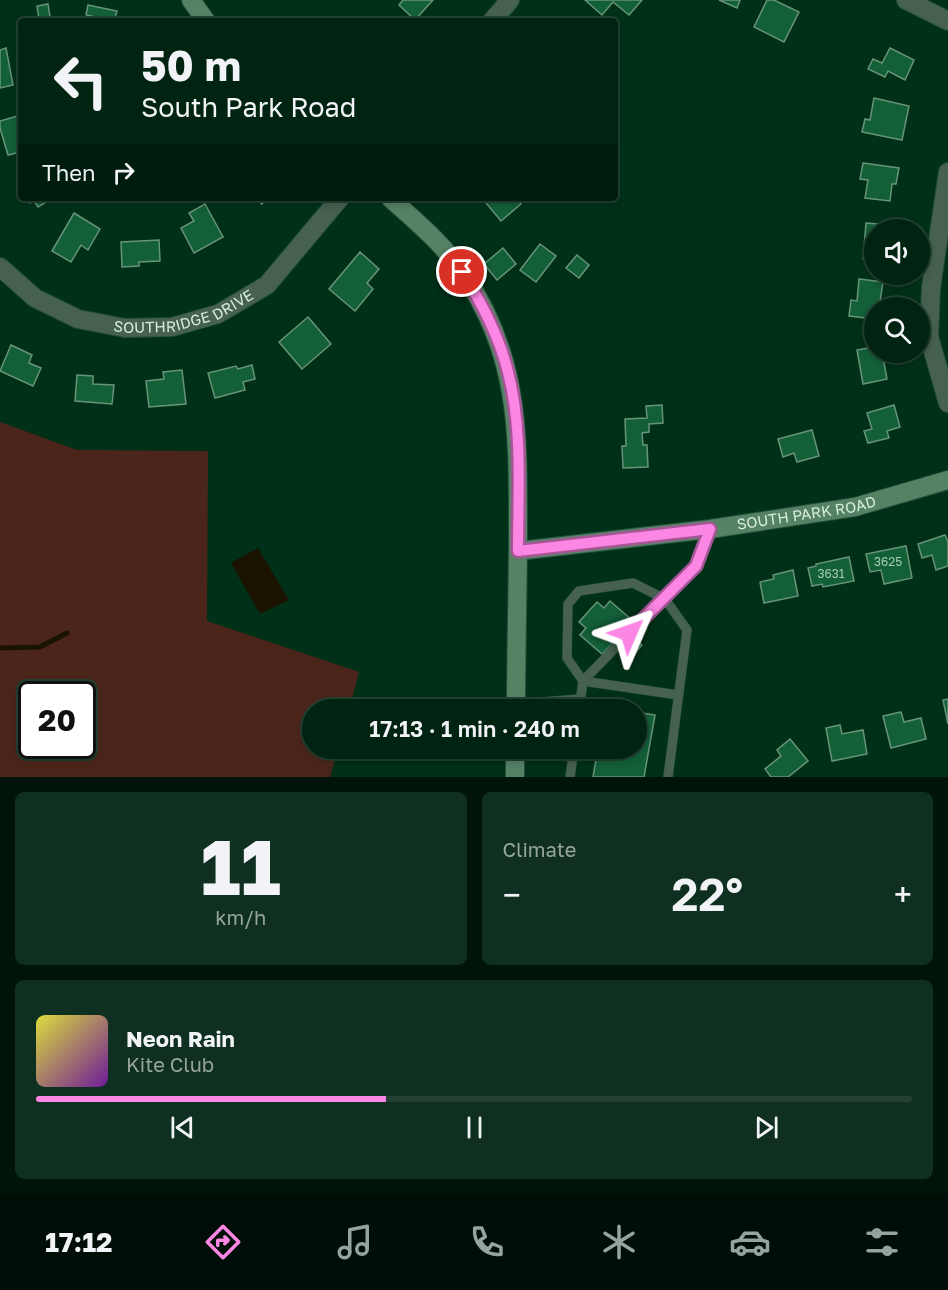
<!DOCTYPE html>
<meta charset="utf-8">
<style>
body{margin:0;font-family:"Golos Text",sans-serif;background:#0f3020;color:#f1f3f6;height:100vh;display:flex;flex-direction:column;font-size:22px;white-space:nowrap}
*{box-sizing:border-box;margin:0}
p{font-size:20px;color:#96a49f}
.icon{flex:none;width:33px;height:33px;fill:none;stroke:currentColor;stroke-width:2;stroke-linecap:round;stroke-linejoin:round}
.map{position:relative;height:777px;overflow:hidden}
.drawer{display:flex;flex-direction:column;gap:15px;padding:15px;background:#01140a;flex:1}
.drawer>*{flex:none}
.guide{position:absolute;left:18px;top:18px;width:600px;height:183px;border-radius:6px;box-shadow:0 3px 9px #0003,0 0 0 2px #234132;background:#012412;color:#f1f3f6;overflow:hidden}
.buttons{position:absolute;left:864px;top:219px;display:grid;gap:12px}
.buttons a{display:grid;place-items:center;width:66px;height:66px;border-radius:50%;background:#012412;box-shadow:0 3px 9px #0003,0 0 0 2px #234132;font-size:30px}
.speed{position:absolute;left:18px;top:681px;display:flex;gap:12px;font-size:30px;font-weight:700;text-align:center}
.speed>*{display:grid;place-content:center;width:78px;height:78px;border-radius:50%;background:#012412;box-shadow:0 3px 9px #0003,0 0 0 2px #234132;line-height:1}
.speed .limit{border:3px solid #111;border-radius:9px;background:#fff;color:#111}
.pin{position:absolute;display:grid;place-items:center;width:51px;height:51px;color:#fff;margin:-26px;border:3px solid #fff;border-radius:50%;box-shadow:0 2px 6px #0007}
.me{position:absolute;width:66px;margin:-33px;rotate:47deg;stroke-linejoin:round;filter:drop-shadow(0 0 4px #0008)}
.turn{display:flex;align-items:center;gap:21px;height:126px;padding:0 24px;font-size:27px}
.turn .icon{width:78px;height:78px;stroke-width:2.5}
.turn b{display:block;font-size:42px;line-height:51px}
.then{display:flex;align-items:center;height:57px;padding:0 24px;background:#0003;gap:12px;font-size:22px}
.big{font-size:45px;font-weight:600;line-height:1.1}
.drawer .tile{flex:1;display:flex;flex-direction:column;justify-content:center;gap:9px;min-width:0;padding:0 21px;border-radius:9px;background:#0f3020}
.drawer .dial{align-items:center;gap:0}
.dial b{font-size:78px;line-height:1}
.song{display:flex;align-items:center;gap:18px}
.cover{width:72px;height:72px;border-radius:9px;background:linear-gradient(135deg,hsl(60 70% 55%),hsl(280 70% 35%))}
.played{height:6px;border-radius:3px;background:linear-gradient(90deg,#fc86e3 40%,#234132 40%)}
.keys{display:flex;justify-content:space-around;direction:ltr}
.heat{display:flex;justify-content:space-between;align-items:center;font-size:33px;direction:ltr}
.drawer .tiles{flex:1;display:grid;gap:15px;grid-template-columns:1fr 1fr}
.tile:last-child{grid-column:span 2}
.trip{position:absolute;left:302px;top:699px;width:345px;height:60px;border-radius:30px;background:#012412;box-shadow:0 3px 9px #0003,0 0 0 2px #234132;font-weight:600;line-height:60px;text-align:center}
.tabs{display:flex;height:96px;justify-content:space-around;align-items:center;background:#000e07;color:#96a49f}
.tabs .icon{width:42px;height:42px}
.tabs .active{color:#fc86e3}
.tabs b{font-size:27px;color:#f1f3f6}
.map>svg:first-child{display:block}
</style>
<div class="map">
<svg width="948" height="777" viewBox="0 0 948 777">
<rect width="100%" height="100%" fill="#013018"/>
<!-- green -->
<path fill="#4c251a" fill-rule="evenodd" d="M0 422 77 450 208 451 207 621 359 672 349 709 312 710V748L338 749 330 777H0ZM32 694H82V746H32Z"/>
<!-- water -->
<path fill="#191300" d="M258 548 289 600 260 614 231 563Z"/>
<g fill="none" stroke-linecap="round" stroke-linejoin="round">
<!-- stream -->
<path stroke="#191300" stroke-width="5" d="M0 648 40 647 67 633"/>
</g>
<!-- building -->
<g fill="#135f38" stroke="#679477" stroke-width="1.5">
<path d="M403 0H433L415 20 399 5Z"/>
<path d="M585 0H642L629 15 613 2 602 15Z"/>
<path d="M719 0H740L737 8Z"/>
<path d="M767 0H774L799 12 784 42 754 27Z"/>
<path d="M48 4 50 17 39 19 37 6Z"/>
<path d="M88 5 117 11 114 21H91L92 16 86 15Z"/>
<path d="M6 48 13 85 0 88V50Z"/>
<path d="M890 48 914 60 905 80 888 71 885 77 868 69 873 59 882 63Z"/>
<path d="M874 98 909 106 902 140 862 132 865 119 870 120Z"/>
<path d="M21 115V152L8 155 0 128V121Z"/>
<path d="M863 163 899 168 896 184H892L890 201 865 198 868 180 860 179Z"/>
<path d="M27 198H53L38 207 34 201 30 203Z"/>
<path d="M253 198H267L262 204Z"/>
<path d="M482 198H516L521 204 501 221Z"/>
<path d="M205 204 223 237 194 253 181 228 194 221 189 213Z"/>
<path d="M74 213 100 229 88 250 81 245 71 262 52 251Z"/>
<path d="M866 223 890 225V230H874V260L863 259Z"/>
<path d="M159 240 160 261 139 262V266L122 267 121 242Z"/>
<path d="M540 244 556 256 536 282 520 270Z"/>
<path d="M503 248 516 264 497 280 484 264Z"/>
<path d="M360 252 379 269 367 283 373 289 355 311 329 289Z"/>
<path d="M577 255 589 265 579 278 566 268Z"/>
<path d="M859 279 883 282 879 308H874V319L849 316 851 300 857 301Z"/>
<path d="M308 317 331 344 302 369 279 342Z"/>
<path d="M11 345 32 355 29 363 41 368 33 386 0 371Z"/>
<path d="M874 347V352H882L887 379 863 384 857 350Z"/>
<path d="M252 365 255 379 243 382 245 390 215 398 208 373 236 366 238 369Z"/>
<path d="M182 370 186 404 149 407 146 381 164 379 163 372Z"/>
<path d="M77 375 93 376V384L114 385 112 404 75 401Z"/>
<path d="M662 405 663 423 649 424V432L642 433 643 445H647L648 467 623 468 622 446H626L625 419 647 418 646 406Z"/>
<path d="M894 405 900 427 887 431 889 438 868 443 864 431 872 429 867 413Z"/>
<path d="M812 430 819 456 797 462 794 453 783 457 778 439Z"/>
<path d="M945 535 948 542V566L936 570 932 555 922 558 918 544Z"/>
<path d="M906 546 912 578 884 584 881 570 870 572 866 554Z"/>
<path d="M849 557 854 581 823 587 822 584 812 586 808 568 816 566V564Z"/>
<path d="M793 570 798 596 764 603 760 582 774 579 773 575Z"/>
<path d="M610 601 632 620 624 629 642 645 630 659 612 644 602 654 580 635 586 628 579 622 597 602 604 608Z"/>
<path d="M948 699V724L943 700Z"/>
<path d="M602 706 623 710H602Z"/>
<path d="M636 712 655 715 644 777H593L598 748H636Z"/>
<path d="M901 712 904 722 921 718 926 739 891 748 883 716Z"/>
<path d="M840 725 842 734 863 730 867 754 832 761 826 728Z"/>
<path d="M790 739 808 761 788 777H771L765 769 781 756 777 750Z"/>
</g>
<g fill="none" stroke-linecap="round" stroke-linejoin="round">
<defs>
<g id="lane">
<path d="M629 633 665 599 633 583 579 591 568 604 567 658 583 681 678 695"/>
<path d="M516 704 580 699"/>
<path d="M579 710 583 681 616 647"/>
<path d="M570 777 574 748"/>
<path d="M668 777 687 630 665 599 696 566 710 529"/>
</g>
<g id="street">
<path d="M906 0 948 21"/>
<path d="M492 21 510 0"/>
<path d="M948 172 931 288 929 337 948 403"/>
<path id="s1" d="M0 267 35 298 78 319 125 328 172 327 218 314 267 285 340 198"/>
</g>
<g id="secondary">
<path d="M191 0 206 21"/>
<path d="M390 198C416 221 443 244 463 273 519 355 518 432 518 527 518 588 516 649 516 710"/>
<path id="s2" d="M518 551 710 529 855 507 948 480"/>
<path d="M515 777V748"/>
</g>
</defs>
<!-- lane casing -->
<use href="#lane" stroke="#234e38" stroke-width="10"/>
<!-- street casing -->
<use href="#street" stroke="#234e38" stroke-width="20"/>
<!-- secondary casing -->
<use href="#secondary" stroke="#234e38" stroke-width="20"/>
<!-- lane -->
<use href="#lane" stroke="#46614f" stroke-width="9"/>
<!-- street -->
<use href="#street" stroke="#46614f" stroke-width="18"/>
<!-- secondary -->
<use href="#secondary" stroke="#558165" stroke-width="18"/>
</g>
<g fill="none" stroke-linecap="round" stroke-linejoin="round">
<defs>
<path id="route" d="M462 272C482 303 499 336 508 372 523 430 518 492 518 551L710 529 696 566 629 633"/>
</defs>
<!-- route casing -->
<use href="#route" stroke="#a45794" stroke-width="15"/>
<!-- route -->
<use href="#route" stroke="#fc86e3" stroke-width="10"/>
</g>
<g text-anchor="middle" stroke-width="6" stroke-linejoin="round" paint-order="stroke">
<!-- number labels -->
<g font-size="12" fill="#a5cab4">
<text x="888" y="566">3625</text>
<text x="831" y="578">3631</text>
</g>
<!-- street labels -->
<g font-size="15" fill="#d6eddd" stroke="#032512">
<text dy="5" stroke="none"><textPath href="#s1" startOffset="204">SOUTHRIDGE DRIVE</textPath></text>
<text dy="5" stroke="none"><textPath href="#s2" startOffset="291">SOUTH PARK ROAD</textPath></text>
</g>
</g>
</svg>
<div class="buttons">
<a><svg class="icon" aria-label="sound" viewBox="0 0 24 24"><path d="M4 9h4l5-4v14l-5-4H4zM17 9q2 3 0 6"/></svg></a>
<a><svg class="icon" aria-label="search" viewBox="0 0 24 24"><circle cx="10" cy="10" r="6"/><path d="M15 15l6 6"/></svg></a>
</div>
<div class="speed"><div class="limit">20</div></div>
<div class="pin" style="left:462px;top:272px;background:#d93025"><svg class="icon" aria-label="arrive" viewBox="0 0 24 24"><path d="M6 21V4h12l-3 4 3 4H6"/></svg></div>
<svg class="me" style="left:629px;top:633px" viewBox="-20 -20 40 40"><path d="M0-17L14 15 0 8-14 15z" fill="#fc86e3" stroke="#fff" stroke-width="4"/></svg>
<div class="trip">17:13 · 1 min · 240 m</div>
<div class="guide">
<div class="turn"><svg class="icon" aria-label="left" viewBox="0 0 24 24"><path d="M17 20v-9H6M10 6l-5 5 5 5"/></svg><div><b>50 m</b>South Park Road</div></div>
<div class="then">Then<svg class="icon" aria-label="right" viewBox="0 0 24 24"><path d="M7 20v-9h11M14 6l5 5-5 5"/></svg></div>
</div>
</div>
<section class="drawer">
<div class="tiles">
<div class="tile dial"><b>11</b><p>km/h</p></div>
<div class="tile"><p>Climate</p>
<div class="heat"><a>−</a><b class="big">22°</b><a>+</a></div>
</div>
<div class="tile">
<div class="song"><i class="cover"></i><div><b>Neon Rain</b><p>Kite Club</p></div></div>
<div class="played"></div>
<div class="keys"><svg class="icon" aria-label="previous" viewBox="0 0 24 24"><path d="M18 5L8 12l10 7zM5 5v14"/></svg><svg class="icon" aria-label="pause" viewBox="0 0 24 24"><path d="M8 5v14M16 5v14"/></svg><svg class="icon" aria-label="next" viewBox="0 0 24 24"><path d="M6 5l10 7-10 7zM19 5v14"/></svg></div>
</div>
</div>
</section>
<nav class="tabs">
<b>17:12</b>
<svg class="icon active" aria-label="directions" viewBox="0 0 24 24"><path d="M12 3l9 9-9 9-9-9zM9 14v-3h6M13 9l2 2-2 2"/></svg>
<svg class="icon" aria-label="music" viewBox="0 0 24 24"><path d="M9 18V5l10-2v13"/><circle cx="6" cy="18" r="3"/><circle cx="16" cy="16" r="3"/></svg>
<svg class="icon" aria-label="phone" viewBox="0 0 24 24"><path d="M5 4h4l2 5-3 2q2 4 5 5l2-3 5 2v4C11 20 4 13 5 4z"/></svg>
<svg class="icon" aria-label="climate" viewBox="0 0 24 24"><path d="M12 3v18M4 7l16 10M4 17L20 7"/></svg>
<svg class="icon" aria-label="car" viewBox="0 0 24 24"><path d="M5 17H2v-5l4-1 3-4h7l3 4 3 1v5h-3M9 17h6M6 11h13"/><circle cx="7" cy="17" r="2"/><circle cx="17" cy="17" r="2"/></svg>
<svg class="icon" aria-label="filters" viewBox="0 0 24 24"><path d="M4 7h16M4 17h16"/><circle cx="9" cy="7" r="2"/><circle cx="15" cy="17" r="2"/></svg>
</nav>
